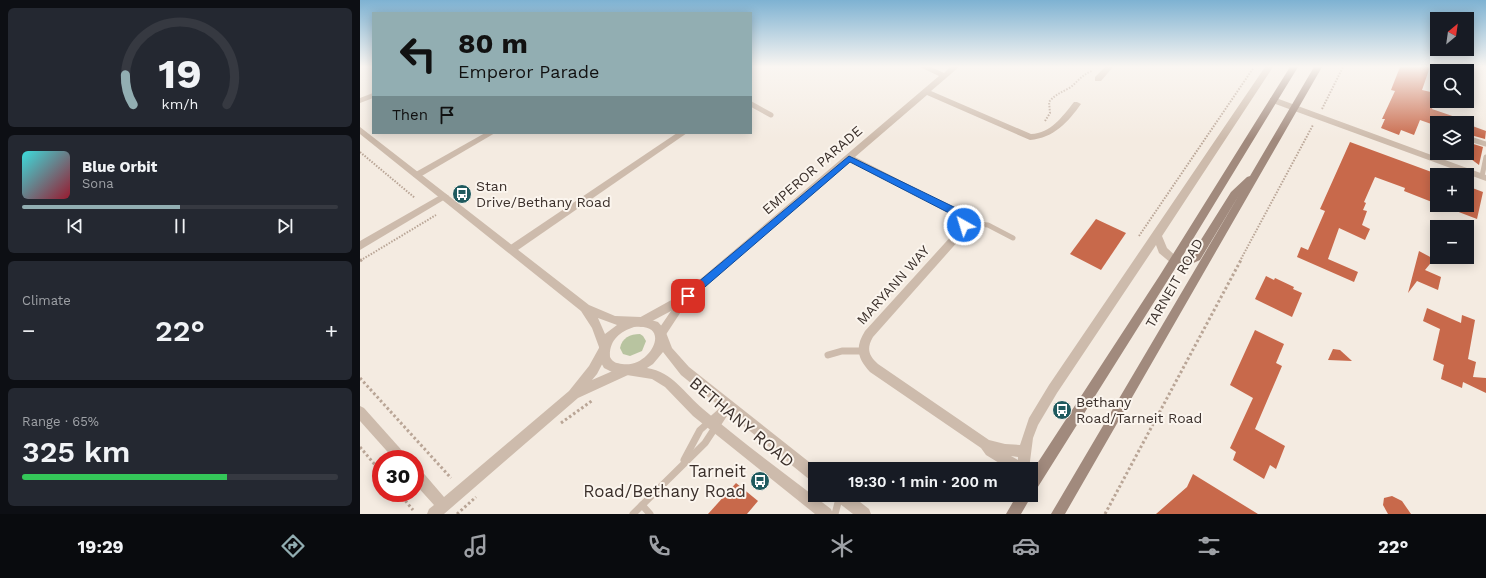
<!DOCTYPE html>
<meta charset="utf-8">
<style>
body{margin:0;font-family:"Work Sans",sans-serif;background:#242831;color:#f1f3f6;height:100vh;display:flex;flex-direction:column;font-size:15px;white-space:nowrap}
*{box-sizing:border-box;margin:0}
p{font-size:13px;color:#9ea1a6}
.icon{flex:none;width:22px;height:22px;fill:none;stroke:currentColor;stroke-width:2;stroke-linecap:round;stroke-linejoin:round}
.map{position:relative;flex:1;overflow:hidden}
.panel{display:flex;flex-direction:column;gap:8px;padding:8px;background:#0d0f14;width:360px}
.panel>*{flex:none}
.hud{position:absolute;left:12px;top:12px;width:380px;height:122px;border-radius:0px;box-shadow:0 2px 10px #0003;background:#92aeb2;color:#111;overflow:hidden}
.needle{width:26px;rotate:29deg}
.controls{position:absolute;left:1070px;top:12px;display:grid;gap:8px}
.controls a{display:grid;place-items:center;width:44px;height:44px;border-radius:0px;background:#171b24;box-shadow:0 2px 10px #0003;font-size:20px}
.speed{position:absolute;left:12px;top:450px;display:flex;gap:8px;font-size:20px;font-weight:700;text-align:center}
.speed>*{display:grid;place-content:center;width:52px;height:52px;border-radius:50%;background:#171b24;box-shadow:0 2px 10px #0003;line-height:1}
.speed .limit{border:6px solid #d22;background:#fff;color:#111}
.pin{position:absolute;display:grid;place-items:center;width:34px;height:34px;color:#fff;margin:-17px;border-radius:8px;box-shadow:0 2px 6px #0006}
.me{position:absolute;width:44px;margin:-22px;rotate:321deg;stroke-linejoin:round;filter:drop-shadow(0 0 3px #0008)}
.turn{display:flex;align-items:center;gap:14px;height:84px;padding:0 20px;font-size:18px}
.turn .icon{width:52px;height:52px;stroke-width:2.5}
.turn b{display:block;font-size:28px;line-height:34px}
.then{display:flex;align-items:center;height:38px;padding:0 20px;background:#0003;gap:8px;font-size:15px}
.big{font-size:30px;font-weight:600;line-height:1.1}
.panel .card{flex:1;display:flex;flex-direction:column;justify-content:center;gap:6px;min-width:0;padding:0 14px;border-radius:6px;background:#242831}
.panel .dial{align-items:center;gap:0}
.dial svg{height:104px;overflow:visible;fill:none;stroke:#363941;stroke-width:7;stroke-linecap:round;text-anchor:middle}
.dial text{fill:#f1f3f6;stroke:none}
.song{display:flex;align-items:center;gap:12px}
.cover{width:48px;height:48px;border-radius:6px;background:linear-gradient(135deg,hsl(180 70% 55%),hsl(350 70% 35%))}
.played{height:4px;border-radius:2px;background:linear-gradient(90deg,#92aeb2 50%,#363941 50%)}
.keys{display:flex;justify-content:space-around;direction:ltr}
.heat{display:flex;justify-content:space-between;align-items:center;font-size:22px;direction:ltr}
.charge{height:6px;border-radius:3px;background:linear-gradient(90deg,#34c759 65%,#363941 0)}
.trip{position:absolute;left:448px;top:462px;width:230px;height:40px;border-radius:0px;background:#171b24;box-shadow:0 2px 10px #0003;font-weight:600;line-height:40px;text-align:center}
.tabs{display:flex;height:64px;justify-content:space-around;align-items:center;background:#090b0e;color:#9ea1a6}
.tabs .icon{width:28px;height:28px}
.tabs .active{color:#92aeb2}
.tabs b{font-size:18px;color:#f1f3f6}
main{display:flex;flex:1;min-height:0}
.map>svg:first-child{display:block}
</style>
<main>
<section class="panel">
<div class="card dial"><svg viewBox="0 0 100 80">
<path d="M14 69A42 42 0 1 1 86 69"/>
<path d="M14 69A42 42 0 0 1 8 46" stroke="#92aeb2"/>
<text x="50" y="56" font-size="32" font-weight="700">19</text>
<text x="50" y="72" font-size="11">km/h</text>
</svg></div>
<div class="card">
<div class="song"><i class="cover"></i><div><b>Blue Orbit</b><p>Sona</p></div></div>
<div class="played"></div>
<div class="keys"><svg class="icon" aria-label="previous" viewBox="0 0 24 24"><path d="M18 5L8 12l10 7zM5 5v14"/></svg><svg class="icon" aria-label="pause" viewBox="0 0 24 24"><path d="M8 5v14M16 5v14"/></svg><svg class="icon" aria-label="next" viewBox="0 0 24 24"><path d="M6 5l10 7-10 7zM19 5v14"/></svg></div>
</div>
<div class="card"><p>Climate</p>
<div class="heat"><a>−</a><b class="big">22°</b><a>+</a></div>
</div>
<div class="card"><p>Range · 65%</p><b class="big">325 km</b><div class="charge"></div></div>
</section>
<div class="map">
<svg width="1126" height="514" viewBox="0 0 1126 514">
<rect width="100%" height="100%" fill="#f4ebe1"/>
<!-- green -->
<path fill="#b8c4a0" d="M280 334 283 336 286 341 282 351 270 356 263 354 260 348C262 338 270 334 280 334Z"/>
<!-- building -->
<g fill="#c8694b">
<path d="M1040 67H1070L1062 90 1075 93 1074 97 1076 98 1072 109 1107 121 1106 123H1077V126L1060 120 1054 135 1041 130 1039 135 1021 128 1025 119H1022L1035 91 1031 90Z"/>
<path d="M1107 124 1126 131 1125 139 1107 134Z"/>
<path d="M990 142 1077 174V204L1044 191 1045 188 1015 177 1004 202 1006 203 1003 210 1007 211 1002 225 1010 229 1005 240 979 228 968 259 998 272 994 282 937 257 941 247 948 250 965 211 960 209Z"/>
<path d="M1107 142 1123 147 1119 165 1107 156Z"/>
<path d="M1107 186 1123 192 1117 219 1083 206 1107 205Z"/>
<path d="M736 219 766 233 741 270 710 254Z"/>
<path d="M1059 251 1074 259 1065 270 1081 277 1078 290 1057 281 1048 293Z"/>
<path d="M906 276 914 280 915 278 934 287 933 289 942 293 932 317 895 299Z"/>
<path d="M1067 308 1101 323 1102 315 1115 320 1108 359 1116 362 1113 377 1126 378V393L1103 382 1102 388 1081 379 1084 365 1073 360 1080 329 1063 321Z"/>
<path d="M895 330 924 344 916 363 922 366 895 429 925 446 916 469 910 465 904 479 873 460 876 452 870 448 893 398 870 385Z"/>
<path d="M973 349 980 350 992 361 968 360Z"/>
<path d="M833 474 898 514H796L827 487Z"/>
<path d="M376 483 398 501 387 514H348Z"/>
<path d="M1032 496 1042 501 1051 514H1028L1023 505 1024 498Z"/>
</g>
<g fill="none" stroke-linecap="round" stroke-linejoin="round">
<!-- path-far1 -->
<g stroke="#b9a596" stroke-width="2" stroke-dasharray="1.5 1.5" stroke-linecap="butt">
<path d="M962 109 983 67"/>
<path d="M685 121 690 113 689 102C695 94 703 92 711 87 718 81 723 74 732 71"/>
<path d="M0 152 55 198"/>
<path d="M779 236 894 67"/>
<path d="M3 259 76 215"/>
<path d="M881 259 953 125"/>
</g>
<!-- path -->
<g stroke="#b9a596" stroke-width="3" stroke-dasharray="2.5 2.5" stroke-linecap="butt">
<path d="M0 261 4 258"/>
<path d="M0 378 91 478"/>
<path d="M201 423 233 400"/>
<path d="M0 447 21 472"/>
<path d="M39 493 53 510"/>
<path d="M97 514 116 497"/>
<path d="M745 514 882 258"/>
</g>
<!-- service-far1 -->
<g stroke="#cdbbac" stroke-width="5">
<path d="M391 104 411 115"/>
<path d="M1107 138 1126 144"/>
<path d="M1122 176 1126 157"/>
<path d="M603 223 628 225 653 238"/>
</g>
<!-- service -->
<g stroke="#cdbbac" stroke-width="7">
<path d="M468 355 482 351H502"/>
<path d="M324 460 340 430 366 407"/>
<path d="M282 505 290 514"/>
<path d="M273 514 345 443 370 405"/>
<path d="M475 514 480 495"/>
</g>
<!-- minor -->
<g fill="#cdbbac" fill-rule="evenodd">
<path d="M560 67H571L584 73 590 67H599L571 91 671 134C691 133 702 117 714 102H717L721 104C708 122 694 138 670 140L567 95 495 157 596 209C609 218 609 226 600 239L513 337C506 349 509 356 518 364L629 440 645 444 660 445 669 418 689 385 905 67H913L802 236 807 248 820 260 819 263H811L799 253 796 245 697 393 678 425 673 438 669 469H649L626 455 621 448 510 372C497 358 495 347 505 331L594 233 597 228 598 222 590 213 490 162 328 301 305 336 301 338 297 336 296 333 311 311 281 327 277 325 276 322 277 319 324 293 579 76ZM651 456 658 457V460Z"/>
<path d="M745 67H753L741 81H735V77Z"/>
<path d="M13 93V98L0 103V98Z"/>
<path d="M910 98H916L1126 175V181L910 102Z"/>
<path d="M125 133H135L60 177H54L53 175 54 173Z"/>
<path d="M317 133H327L155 252H149L147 249 149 246Z"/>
<path d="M84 193 89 196 87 198 0 250V241Z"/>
<path d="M243 346 247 348 249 351 237 374 232 380 264 366 268 367 270 371 268 375 218 398 84 514H67L69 509 74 505 55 484V468L60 469 84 497 209 391 229 366 239 348Z"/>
<path d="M0 406 4 408 46 455 48 459H34L0 421Z"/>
</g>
<!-- tertiary -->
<g fill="#cdbbac" fill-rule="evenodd">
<path d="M0 127 229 305 255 316 281 317 298 322 305 330 312 348 329 367 458 469H455V481L450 480 321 375 303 352 293 364 287 368C313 372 325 394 343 409 384 444 428 476 471 509L473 514H455L333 416 305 387 292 379 254 373 244 368 239 359V347L232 328 221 311 0 134ZM238 318 257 325 245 334ZM274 327C314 322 290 369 262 364 257 363 253 363 250 357 249 341 259 332 274 327Z"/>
<path d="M473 495H491L509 509 511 514H493L475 500Z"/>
</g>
<!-- secondary -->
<g fill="#a18a7d" fill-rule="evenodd">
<path d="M930 67H938L822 257 826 258 832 254 871 192 887 177 890 176 954 67H962L705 514H691L879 195 840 260 827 266 818 264 676 490 671 491V473L800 275Z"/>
<path d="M671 494 672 495 661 514H646L657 495H671Z"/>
</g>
</g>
<!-- sky -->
<linearGradient id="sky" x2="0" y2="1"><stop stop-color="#7eb2d2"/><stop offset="0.48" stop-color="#faf6f2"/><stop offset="1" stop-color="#faf6f2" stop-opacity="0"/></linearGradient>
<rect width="1126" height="139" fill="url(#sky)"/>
<!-- route -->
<path fill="#1a73e8" stroke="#114b97" d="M489 156 596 208 602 213 608 225 607 227H600L596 217 589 213 490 162 331 299H325L323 296 325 293Z"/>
<!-- icons -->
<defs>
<symbol id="bus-disc" viewBox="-11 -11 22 22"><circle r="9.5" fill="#1f5a5e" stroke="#fbf5ee"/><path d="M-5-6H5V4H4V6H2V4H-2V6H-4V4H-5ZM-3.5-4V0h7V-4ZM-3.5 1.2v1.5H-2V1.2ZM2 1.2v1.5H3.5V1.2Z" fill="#fff"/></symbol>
</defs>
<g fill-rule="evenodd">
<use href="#bus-disc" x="91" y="183" width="22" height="22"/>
<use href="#bus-disc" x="691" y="399" width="22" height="22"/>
<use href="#bus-disc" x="389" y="470" width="22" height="22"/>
</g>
<g text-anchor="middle" stroke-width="4" stroke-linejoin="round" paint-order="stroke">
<!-- street labels -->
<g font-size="14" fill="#3b302b" stroke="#fbf5ee">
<text transform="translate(452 170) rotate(-41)" y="5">EMPEROR PARADE</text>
<text transform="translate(814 283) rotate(-60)" y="5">TARNEIT ROAD</text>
<text transform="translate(533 285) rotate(-48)" y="5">MARYANN WAY</text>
</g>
<!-- poi labels -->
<g font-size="14" fill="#3b302b" stroke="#fbf5ee" text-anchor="start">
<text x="116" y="191">Stan<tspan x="116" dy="16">Drive/Bethany Road</tspan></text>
<text x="716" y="407">Bethany<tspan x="716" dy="16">Road/Tarneit Road</tspan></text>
</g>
<!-- near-street labels -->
<g font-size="17" fill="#3b302b" stroke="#fbf5ee">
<text transform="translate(382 422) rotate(40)" y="6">BETHANY ROAD</text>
</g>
<!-- near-poi labels -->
<g font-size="17" fill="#3b302b" stroke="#fbf5ee" text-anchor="end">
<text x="386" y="477">Tarneit<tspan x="386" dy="20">Road/Bethany Road</tspan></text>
</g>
</g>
</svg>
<div class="controls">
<a><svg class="needle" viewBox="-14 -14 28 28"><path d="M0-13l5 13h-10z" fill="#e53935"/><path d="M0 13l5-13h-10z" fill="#9ea1a6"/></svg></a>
<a><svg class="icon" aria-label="search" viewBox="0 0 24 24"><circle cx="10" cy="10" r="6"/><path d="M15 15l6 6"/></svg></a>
<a><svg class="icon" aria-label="layers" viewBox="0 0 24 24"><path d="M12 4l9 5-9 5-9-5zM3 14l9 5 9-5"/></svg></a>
<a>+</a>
<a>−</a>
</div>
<div class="speed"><div class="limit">30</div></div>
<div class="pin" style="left:328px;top:296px;background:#d93025"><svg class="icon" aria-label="arrive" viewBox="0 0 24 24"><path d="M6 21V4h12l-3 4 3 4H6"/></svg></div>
<svg class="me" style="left:604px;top:225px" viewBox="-20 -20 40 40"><circle r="17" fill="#1a73e8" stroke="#fff" stroke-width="3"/><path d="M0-11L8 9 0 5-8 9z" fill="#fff"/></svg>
<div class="trip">19:30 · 1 min · 200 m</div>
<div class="hud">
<div class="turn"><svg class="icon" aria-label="left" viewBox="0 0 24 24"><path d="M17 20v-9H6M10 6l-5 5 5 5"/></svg><div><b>80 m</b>Emperor Parade</div></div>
<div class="then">Then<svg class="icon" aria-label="arrive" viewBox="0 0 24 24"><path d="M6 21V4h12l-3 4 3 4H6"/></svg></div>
</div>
</div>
</main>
<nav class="tabs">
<b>19:29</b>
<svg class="icon active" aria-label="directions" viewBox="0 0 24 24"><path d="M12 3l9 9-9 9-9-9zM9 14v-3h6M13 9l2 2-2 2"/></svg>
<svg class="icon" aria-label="music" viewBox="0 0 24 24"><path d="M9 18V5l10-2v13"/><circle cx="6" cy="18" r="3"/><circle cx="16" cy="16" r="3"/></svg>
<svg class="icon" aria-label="phone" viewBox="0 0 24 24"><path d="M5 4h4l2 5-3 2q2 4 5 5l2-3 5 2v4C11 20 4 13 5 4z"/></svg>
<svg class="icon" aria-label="climate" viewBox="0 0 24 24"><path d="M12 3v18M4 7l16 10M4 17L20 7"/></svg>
<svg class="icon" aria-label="car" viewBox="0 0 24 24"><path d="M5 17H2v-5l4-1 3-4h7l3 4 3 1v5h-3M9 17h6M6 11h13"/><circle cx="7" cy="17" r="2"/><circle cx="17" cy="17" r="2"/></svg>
<svg class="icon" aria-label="filters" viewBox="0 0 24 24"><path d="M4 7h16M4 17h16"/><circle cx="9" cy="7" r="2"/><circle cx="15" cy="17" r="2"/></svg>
<b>22°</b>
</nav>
